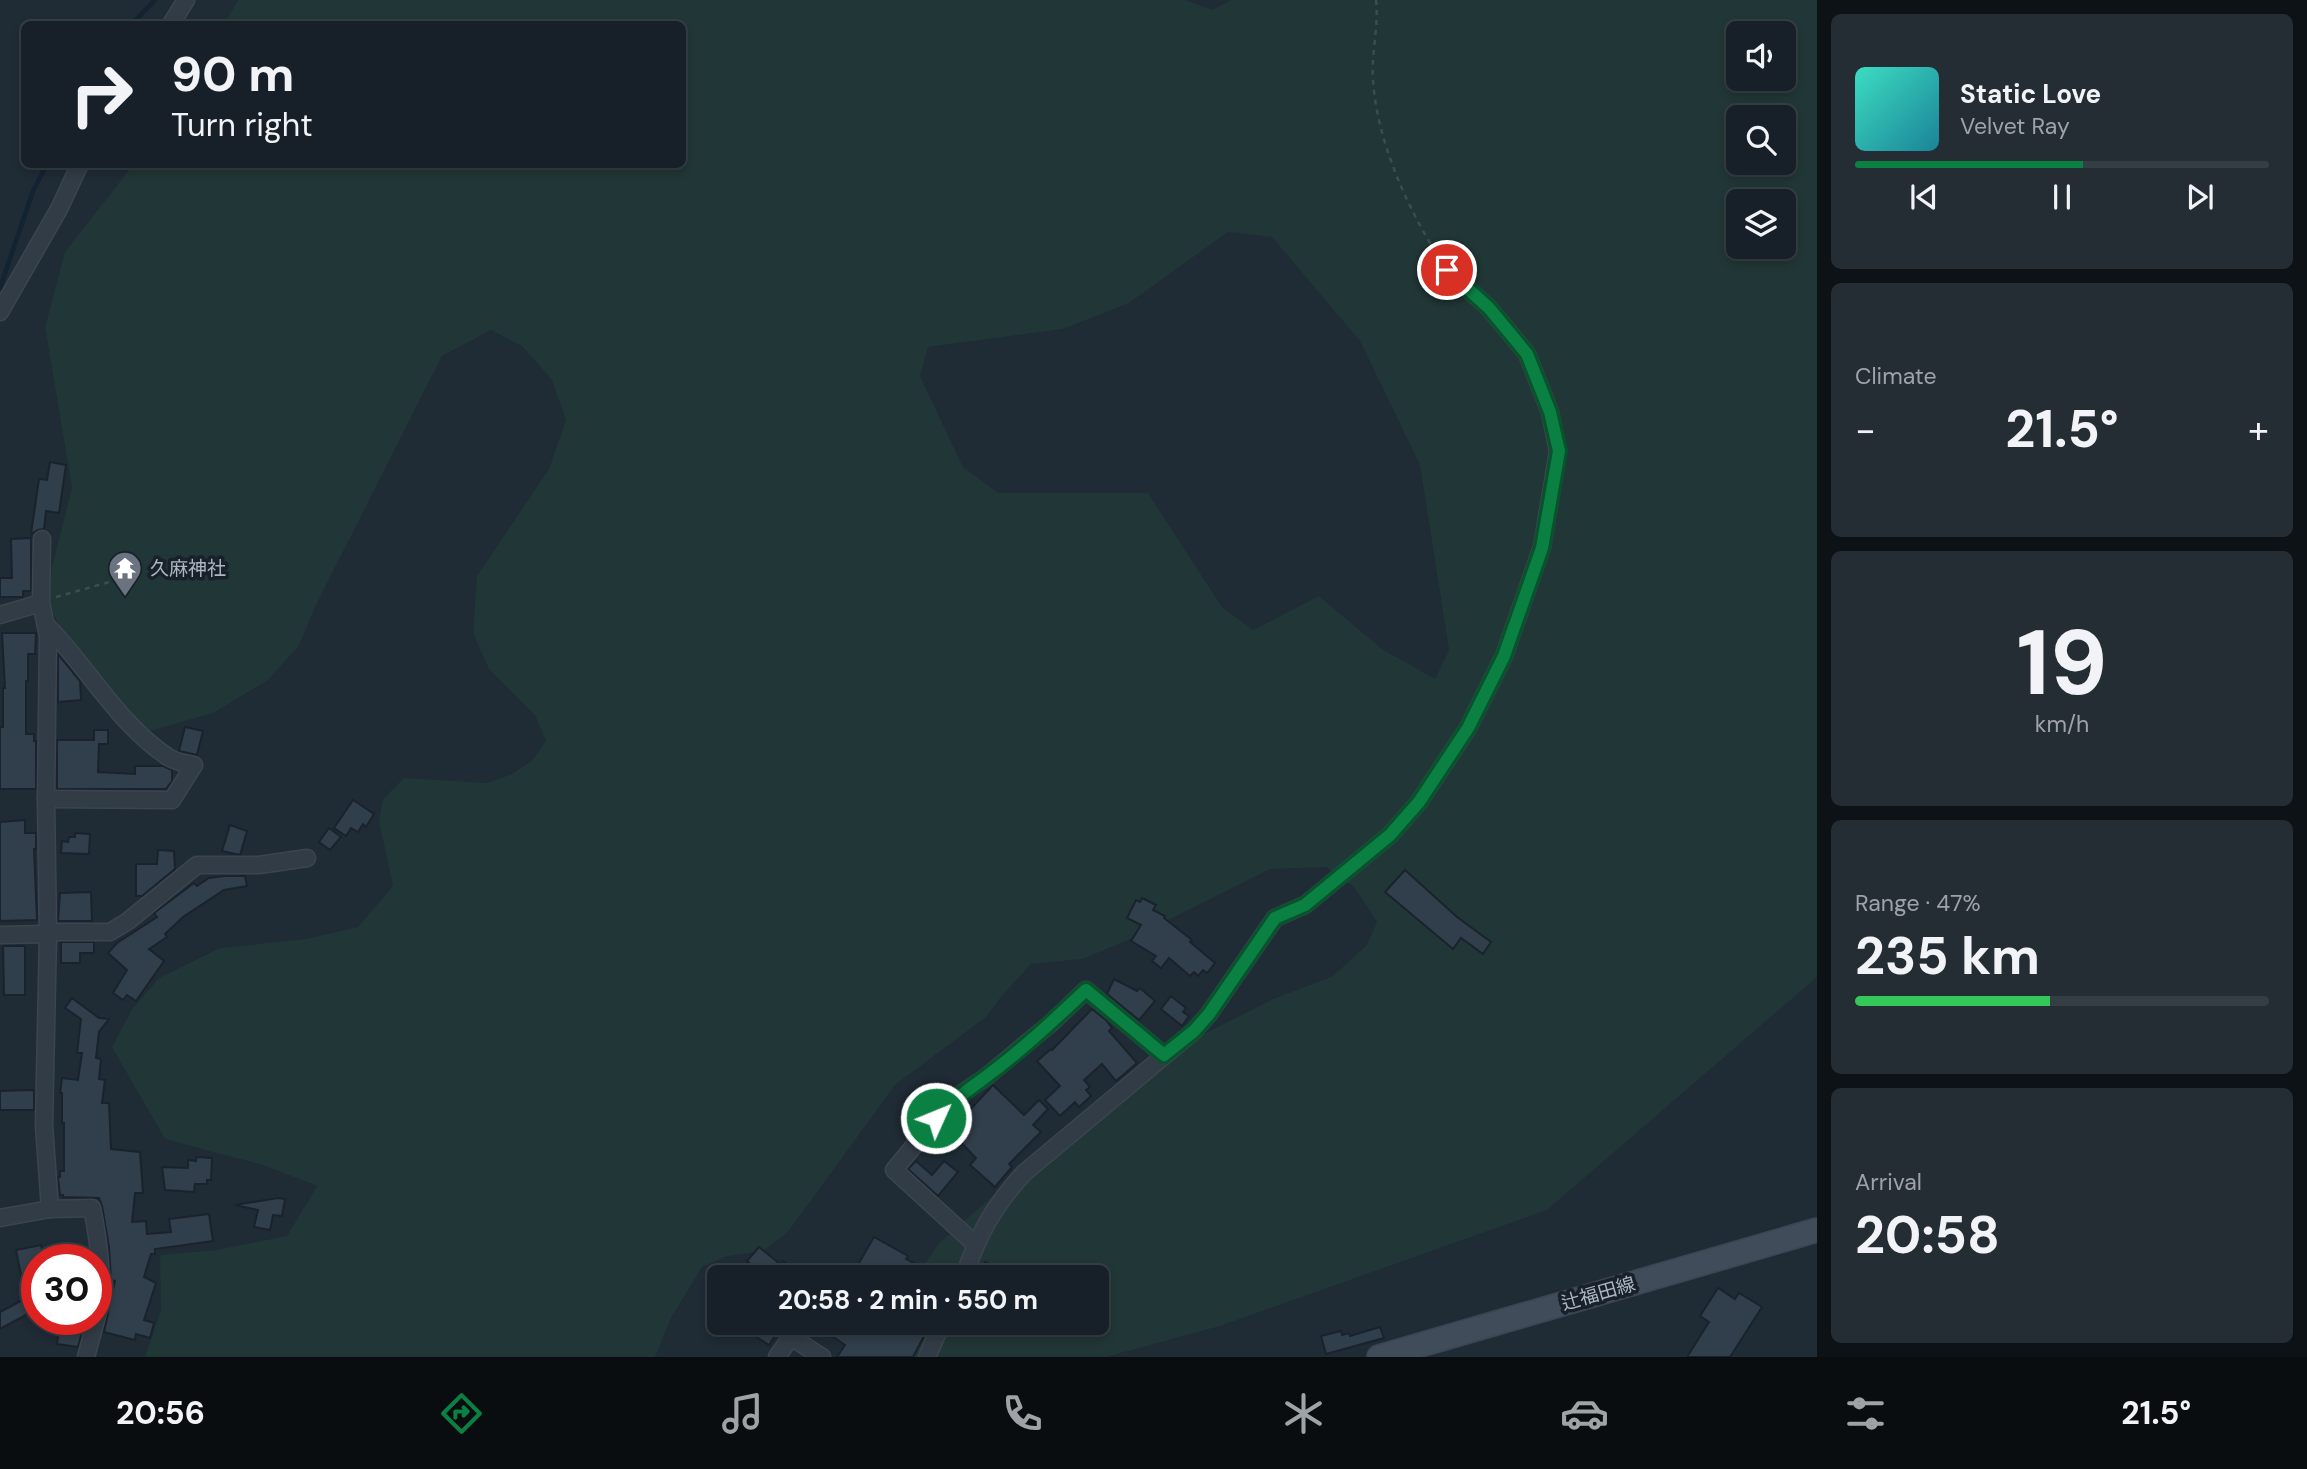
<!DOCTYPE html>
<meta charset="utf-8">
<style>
body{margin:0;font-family:"DM Sans","Noto Sans JP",sans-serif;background:#242d34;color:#f1f3f6;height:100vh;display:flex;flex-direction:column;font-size:26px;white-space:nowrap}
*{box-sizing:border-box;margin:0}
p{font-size:23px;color:#9ea3a8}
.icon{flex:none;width:38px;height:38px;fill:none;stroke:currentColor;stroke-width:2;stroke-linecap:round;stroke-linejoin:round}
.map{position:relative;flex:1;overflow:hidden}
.drawer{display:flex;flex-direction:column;gap:14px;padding:14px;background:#0d1216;width:490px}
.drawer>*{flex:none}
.top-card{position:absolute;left:21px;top:21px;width:665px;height:147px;border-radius:10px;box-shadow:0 4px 10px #0003,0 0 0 2px #363e45;background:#172028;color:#f1f3f6;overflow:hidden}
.fabs{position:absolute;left:1726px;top:21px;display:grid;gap:14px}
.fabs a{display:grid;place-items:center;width:70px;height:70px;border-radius:10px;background:#172028;box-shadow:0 4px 10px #0003,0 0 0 2px #363e45;font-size:35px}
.speed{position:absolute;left:21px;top:1244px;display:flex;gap:14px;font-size:35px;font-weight:700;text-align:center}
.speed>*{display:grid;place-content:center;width:91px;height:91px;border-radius:50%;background:#172028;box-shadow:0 4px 10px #0003,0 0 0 2px #363e45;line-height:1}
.speed .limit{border:10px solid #d22;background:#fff;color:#111}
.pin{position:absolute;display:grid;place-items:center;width:60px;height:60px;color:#fff;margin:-30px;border:4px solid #fff;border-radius:50%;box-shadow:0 2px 7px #0007}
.me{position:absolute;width:77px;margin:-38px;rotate:46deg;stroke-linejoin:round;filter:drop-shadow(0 0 5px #0008)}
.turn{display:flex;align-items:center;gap:24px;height:147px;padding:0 35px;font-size:32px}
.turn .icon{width:91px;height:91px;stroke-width:2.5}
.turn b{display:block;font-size:49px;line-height:60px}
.big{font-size:52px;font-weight:700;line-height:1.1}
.drawer .tile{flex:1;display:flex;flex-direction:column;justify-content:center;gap:10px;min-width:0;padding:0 24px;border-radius:10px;background:#242d34}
.drawer .dial{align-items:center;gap:0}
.dial b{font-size:91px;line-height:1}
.song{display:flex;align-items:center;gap:21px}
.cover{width:84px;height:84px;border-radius:10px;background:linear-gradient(135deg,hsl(170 70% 55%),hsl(190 70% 35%))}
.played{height:7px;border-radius:4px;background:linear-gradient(90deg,#0b8043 55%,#363e45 55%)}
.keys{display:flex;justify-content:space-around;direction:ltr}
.heat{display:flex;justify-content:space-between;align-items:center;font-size:38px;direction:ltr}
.charge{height:10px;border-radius:5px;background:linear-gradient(90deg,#34c759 47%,#363e45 0)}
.trip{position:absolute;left:707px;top:1265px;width:402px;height:70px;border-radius:10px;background:#172028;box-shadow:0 4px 10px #0003,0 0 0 2px #363e45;font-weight:700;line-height:70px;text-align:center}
.tab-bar{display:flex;height:112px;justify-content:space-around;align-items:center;background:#090d10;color:#9ea3a8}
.tab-bar .icon{width:49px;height:49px}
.tab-bar .selected{color:#0b8043}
.tab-bar b{font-size:32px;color:#f1f3f6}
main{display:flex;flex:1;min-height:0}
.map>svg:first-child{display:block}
</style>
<main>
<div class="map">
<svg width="1817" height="1357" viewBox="0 0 1817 1357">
<rect width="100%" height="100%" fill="#1f2b35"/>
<!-- green -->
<path fill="#213636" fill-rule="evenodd" d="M238 0H1185L1212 10 1231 0H1817V977L1547 1210 1220 1326 1106 1357H866L888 1323H1097V1278L917 1277 938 1244 1139 1067 1273 999 1333 976 1367 945 1377 922 1354 887 1326 867 1270 869 1126 941 1083 959 1031 964 1001 997 986 1017 895 1085 788 1232 763 1251 728 1256 702 1267 671 1318 655 1357H145L161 1310 160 1255 216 1250 287 1236 317 1186 266 1166 165 1139 112 1047 132 1009 159 978 220 948 306 939 358 927 393 886 379 821 383 799 404 778 486 783 510 775 532 761 546 741 535 715 489 669 473 633 477 576 549 469 566 420 552 380 522 346 491 330 442 356 316 605 298 647 268 680 213 713 150 731 131 716 65 637 49 605 48 583 72 488 45 327 65 252 133 165 682 164V24H224ZM1738 33H1783V79H1738ZM1738 117H1783V163H1738ZM1738 201H1783V247H1738ZM1228 232 1272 237 1360 341 1420 465 1449 650 1435 679 1382 649 1319 596 1253 630 1222 607 1148 493H998L963 467 920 376 928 347 1063 329 1129 303Z"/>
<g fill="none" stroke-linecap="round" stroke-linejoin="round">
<!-- stream -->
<g stroke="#132332" stroke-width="4.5">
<path d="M132 24 155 0"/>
<path d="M0 288 33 191 47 164"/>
</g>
</g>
<!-- building -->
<g fill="#313f4c" stroke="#1a232c" stroke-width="2">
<path d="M50 462 66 465 59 513 46 511 44 529 38 530 31 534 39 479 47 480Z"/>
<path d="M31 538V591H23V597H0V578H12L11 539Z"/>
<path d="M2 633H36L35 654H28V681H26V734H34V741H36V789H0V727H3V688H5Z"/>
<path d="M58 654 80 681 81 700 58 702Z"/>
<path d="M185 727 203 731 197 755 179 751Z"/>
<path d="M94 730H108V744H99L98 772 135 774V766H163L172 770V781L166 789H57V740H94Z"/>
<path d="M353 800 374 814 366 827 363 824 358 832 351 828 346 836 334 828Z"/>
<path d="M25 820V833H36V849H34L37 920 0 921V822Z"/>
<path d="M230 825 247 831 240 855 222 851Z"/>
<path d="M329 828 341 837 330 850 319 842Z"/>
<path d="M75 833 90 834 89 854 61 853 62 841 68 842 69 837H75Z"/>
<path d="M158 850 174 851 175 869 142 896H136V864H157Z"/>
<path d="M1405 870 1457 917 1491 942 1483 954 1461 938 1453 949 1385 892Z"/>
<path d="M225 876H245L247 886 224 890 183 917 165 934 167 937 149 949 164 961 136 1001 127 995 123 1000 113 993 127 970 108 953 117 943 157 917 154 913 194 883 197 886 209 878Z"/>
<path d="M91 892 92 921H58L60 893Z"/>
<path d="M1142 898 1156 905 1153 910 1165 916 1164 918 1192 940 1190 942 1215 963 1207 973 1203 970 1198 976 1194 972 1190 976 1169 958 1161 968 1152 961 1156 956 1131 941 1141 925 1127 918 1136 900 1140 902Z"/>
<path d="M61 942H94V953H80V963H61Z"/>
<path d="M3 946H25V995H4Z"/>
<path d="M1114 979 1137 991 1140 988 1155 1001 1139 1020 1107 994Z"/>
<path d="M1171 996 1186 1008 1183 1012 1189 1016 1182 1026 1161 1009Z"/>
<path d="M72 998 99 1018 109 1019 99 1032 96 1058 101 1059 99 1079 105 1080 102 1103H109L111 1149 140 1152 143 1193H135L132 1222 146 1221 147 1234 171 1232 169 1219 209 1214 213 1241 155 1249V1254H151L144 1277 156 1283 144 1320 154 1323 150 1338 136 1334 135 1340 104 1332 115 1281 111 1280 109 1247 102 1206 99 1198 63 1197V1195H60L58 1177H60V1171H64V1123H62V1093H60L62 1078 78 1080 82 1053H77L81 1019 65 1008Z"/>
<path d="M1092 1009 1106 1020 1112 1028 1109 1031 1137 1063 1116 1081 1102 1064 1084 1080 1090 1087 1086 1090 1091 1096 1079 1107 1075 1102 1060 1116 1045 1100 1060 1086 1037 1061 1051 1049 1052 1050Z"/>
<path d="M993 1085 1024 1115 1039 1100 1048 1109 1033 1125 1041 1132 1009 1164 1012 1167 995 1187 970 1165 976 1158 950 1131Z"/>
<path d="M34 1090V1110H0V1091Z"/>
<path d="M196 1157 212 1158 211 1180H207V1184H195L194 1192 165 1190 162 1167 188 1168V1160L196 1161Z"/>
<path d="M916 1161 932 1175 944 1161 958 1172 938 1196 908 1169Z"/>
<path d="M278 1198 285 1199 282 1216 273 1215 270 1230 254 1227 258 1210 235 1205Z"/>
<path d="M874 1237 908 1256 906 1259 942 1278H874L877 1273 859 1263Z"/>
<path d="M41 1245 44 1260H37V1272L21 1275 16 1250Z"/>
<path d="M759 1247 780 1264 783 1261 804 1278H767L747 1261Z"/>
<path d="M985 1262 1018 1278H977Z"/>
<path d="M1718 1288 1735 1299 1739 1293 1762 1307 1730 1357H1687L1709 1322 1700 1316Z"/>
<path d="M32 1295 37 1309 0 1329V1312Z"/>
<path d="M763 1323 778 1331 769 1345 755 1336Z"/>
<path d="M813 1323H911L918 1327 916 1331 924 1336 913 1357H837L845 1345Z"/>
<path d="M1380 1327 1384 1338 1326 1354 1321 1336 1341 1331 1342 1335 1349 1333 1350 1336Z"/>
<path d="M59 1328 82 1332 78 1347 57 1344Z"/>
</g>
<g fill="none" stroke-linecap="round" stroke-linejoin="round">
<defs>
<g id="street">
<path d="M171 24 186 0"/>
<path d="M0 312 59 209 80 164"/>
<path d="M41 603 42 539"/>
<path d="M0 615 41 603 48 636 46 799 48 934 44 1125 50 1209"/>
<path d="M46 625C88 667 117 723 168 757 175 762 185 763 194 765L172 800 46 799"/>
<path d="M47 932H110L128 921 197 865H259L307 858"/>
<path d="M0 935 48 934"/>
<path d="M0 1218 50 1209 92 1208C98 1236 106 1293 96 1319"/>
<path d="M975 1244 894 1170 951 1101 986 1077 1050 1024 1086 990 1164 1055"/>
<path d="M963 1278C979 1234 992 1208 1024 1173L1194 1031 1209 1014 1275 918 1305 905 1390 835 1419 802 1468 728 1504 656 1542 547 1558 451 1550 412 1527 354 1489 308 1447 270"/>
<path d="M86 1357 96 1320"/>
<path d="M777 1357 791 1337 822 1357"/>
<path d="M927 1357 942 1323"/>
</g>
<path id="secondary" d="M1379 1357 1817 1230"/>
</defs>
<!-- street casing -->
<use href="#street" stroke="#3c454f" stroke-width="19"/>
<!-- secondary casing -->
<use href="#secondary" stroke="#3c454f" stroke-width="26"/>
<!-- path -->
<g stroke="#394f4e" stroke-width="2.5" stroke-dasharray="5 5" stroke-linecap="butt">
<path d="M1376 0C1379 27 1371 53 1373 80 1377 141 1407 208 1440 259"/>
<path d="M56 597 127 577"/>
</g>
<!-- street -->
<use href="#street" stroke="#323c46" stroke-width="16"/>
<!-- secondary -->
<use href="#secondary" stroke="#404c59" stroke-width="23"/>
</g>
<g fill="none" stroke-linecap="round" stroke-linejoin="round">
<defs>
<path id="route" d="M936 1118C952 1101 968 1090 987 1076 1022 1050 1054 1020 1086 990L1164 1055 1194 1031 1209 1014 1275 918 1305 905 1390 835 1419 802 1468 728 1504 656 1542 548 1559 451 1550 412 1527 354 1489 308 1447 270"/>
</defs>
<!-- route casing -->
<use href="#route" stroke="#07532c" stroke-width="18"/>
<!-- route -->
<use href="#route" stroke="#0b8043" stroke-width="12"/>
</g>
<!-- icons -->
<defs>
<symbol id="temple-pin" viewBox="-11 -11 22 30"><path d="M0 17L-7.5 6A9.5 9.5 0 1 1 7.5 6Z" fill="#6b7280" stroke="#18212a"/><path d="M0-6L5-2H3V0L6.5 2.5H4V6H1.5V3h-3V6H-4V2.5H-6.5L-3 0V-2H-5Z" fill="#fff"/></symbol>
</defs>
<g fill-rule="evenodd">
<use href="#temple-pin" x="106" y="549" width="38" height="52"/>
</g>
<g text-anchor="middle" stroke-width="7" stroke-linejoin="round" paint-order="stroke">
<!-- poi labels -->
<g font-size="19" fill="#acb7c3" stroke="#18212a" text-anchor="start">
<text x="150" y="575">久麻神社</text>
</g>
<!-- street labels -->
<g font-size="19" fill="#acb7c3" stroke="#18212a">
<text transform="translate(1598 1293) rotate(-16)" y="7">辻福田線</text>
</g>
</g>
</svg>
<div class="fabs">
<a><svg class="icon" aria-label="sound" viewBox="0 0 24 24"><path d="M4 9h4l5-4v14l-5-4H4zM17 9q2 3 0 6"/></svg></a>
<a><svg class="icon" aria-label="search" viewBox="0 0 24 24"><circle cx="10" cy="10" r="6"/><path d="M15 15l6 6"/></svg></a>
<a><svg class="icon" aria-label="layers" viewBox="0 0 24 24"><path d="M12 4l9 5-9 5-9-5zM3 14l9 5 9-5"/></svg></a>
</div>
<div class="speed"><div class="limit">30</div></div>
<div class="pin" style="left:1447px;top:270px;background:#d93025"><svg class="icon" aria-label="arrive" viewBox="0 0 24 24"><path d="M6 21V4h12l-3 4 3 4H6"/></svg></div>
<svg class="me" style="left:936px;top:1118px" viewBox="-20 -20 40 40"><circle r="17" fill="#0b8043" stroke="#fff" stroke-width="3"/><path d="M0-11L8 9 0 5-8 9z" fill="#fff"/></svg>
<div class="trip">20:58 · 2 min · 550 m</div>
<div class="top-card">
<div class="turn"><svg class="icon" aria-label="right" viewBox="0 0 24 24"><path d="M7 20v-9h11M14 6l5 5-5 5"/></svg><div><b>90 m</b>Turn right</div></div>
</div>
</div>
<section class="drawer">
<div class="tile">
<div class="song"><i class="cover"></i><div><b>Static Love</b><p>Velvet Ray</p></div></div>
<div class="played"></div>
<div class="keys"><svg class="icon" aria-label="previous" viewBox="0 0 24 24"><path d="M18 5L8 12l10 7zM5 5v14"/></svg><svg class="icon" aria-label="pause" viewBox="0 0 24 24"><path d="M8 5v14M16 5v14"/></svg><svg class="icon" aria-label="next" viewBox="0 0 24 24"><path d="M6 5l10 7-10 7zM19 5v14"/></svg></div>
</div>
<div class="tile"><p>Climate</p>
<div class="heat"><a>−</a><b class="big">21.5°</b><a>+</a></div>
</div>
<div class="tile dial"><b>19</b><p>km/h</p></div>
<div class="tile"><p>Range · 47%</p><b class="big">235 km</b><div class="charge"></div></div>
<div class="tile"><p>Arrival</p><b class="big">20:58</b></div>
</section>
</main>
<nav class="tab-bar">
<b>20:56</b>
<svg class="icon selected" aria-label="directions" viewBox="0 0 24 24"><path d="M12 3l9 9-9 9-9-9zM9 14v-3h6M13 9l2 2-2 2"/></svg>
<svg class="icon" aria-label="music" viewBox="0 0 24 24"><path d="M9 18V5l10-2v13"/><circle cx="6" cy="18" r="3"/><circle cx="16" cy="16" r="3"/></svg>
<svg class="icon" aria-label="phone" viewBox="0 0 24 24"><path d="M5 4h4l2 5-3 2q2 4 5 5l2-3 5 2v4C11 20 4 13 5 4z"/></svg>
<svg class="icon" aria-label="climate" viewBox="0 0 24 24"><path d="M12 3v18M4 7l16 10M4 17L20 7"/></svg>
<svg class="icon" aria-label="car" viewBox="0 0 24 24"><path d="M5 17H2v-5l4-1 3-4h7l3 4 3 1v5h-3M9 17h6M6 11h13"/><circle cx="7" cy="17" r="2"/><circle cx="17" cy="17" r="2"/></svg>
<svg class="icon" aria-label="filters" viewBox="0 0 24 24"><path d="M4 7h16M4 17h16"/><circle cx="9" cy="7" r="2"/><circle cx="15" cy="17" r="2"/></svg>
<b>21.5°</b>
</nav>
